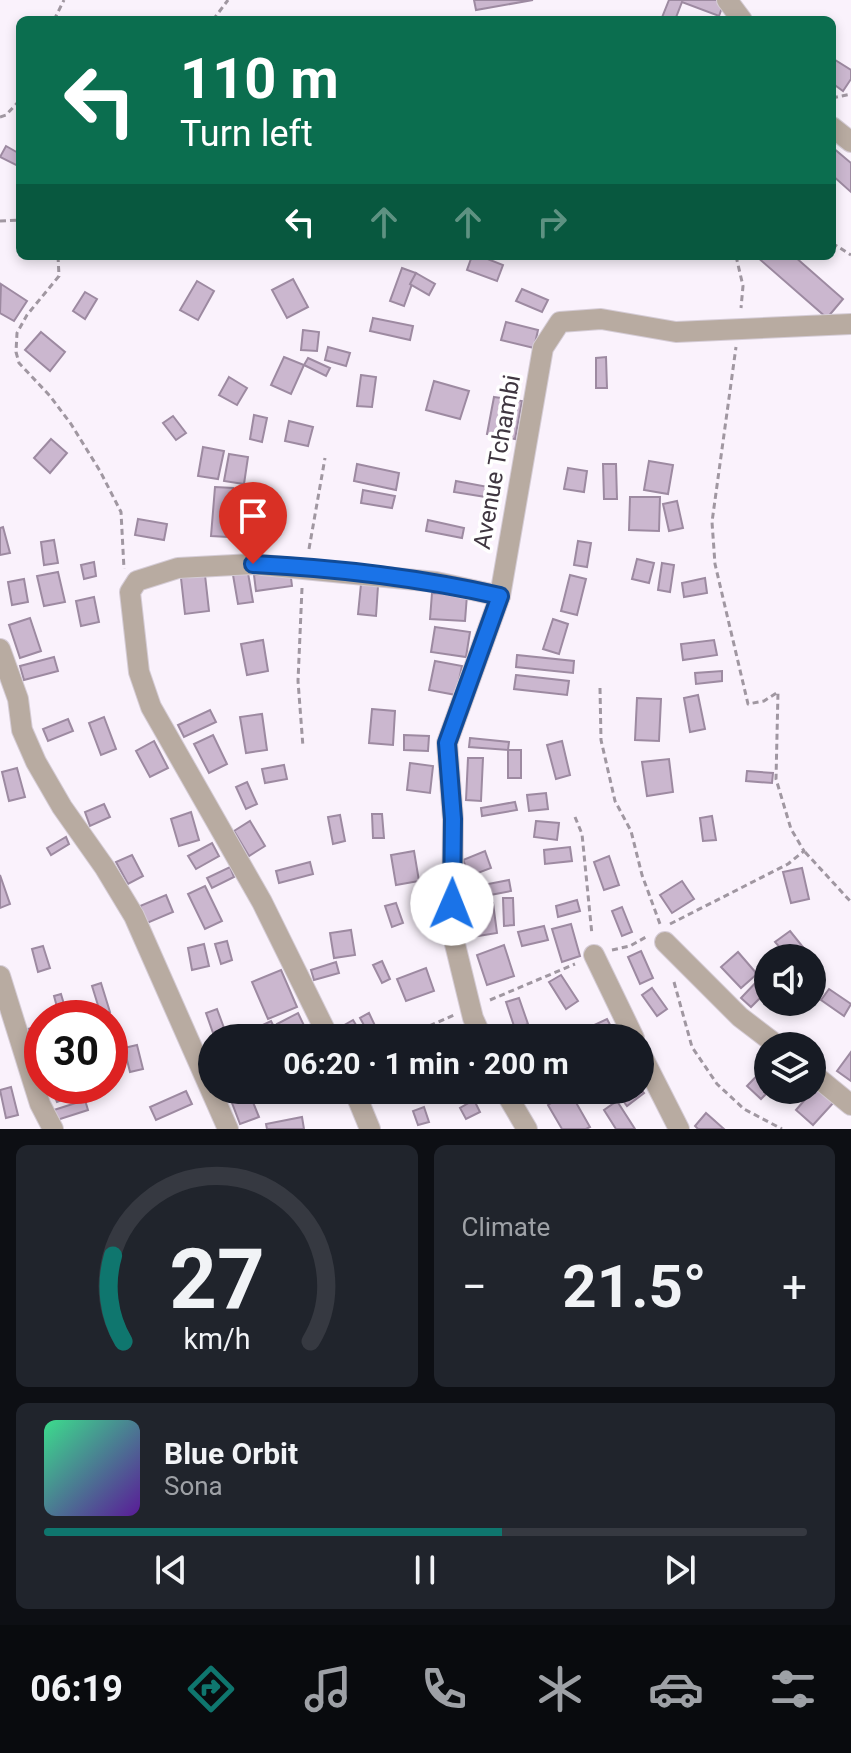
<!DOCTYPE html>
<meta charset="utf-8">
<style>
body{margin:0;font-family:Roboto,sans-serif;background:#20242c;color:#f1f3f6;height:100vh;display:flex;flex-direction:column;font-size:30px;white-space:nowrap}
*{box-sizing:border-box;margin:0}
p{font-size:26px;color:#9ea1a6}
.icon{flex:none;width:44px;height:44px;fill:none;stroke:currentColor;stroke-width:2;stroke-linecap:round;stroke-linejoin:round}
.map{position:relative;height:1129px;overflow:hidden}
.panel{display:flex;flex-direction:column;gap:16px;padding:16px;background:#0d0f14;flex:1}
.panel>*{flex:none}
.banner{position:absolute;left:16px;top:16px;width:820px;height:244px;border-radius:12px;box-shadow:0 4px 12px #0003;background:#0b6e4f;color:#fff;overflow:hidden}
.buttons{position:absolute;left:754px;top:944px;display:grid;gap:16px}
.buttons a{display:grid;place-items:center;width:72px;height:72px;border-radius:50%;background:#171b24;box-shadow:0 4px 12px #0003;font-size:40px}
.speed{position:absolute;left:24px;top:1000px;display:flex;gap:16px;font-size:40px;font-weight:700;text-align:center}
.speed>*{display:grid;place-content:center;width:104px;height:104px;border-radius:50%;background:#171b24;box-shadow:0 4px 12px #0003;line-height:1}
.speed .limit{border:12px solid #d22;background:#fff;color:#111}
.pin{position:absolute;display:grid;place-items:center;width:68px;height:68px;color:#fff;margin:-82px -34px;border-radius:50% 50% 50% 0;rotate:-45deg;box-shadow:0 0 8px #0007}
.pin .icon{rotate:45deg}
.me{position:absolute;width:88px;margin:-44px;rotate:1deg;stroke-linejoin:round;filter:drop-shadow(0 0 6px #0008)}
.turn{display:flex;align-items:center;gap:28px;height:168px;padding:0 32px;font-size:36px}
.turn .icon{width:104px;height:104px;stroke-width:2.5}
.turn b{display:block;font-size:56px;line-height:68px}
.lanes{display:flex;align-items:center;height:76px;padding:0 32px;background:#0003;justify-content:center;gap:40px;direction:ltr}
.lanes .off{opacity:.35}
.big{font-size:60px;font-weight:700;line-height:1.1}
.panel .widget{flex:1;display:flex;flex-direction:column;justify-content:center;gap:12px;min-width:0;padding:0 28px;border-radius:12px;background:#20242c}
.panel .dial{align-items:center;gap:0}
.dial svg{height:208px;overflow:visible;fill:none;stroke:#363941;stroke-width:7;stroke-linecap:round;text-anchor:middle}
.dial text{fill:#f1f3f6;stroke:none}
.song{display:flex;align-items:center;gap:24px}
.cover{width:96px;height:96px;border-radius:12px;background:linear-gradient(135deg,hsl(150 70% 55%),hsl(270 70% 35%))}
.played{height:8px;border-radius:4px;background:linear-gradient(90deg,#0f766e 60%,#363941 60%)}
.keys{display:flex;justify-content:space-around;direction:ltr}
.heat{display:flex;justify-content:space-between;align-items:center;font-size:44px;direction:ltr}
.panel .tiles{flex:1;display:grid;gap:16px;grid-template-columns:1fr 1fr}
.widget:last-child{grid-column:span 2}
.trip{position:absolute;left:198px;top:1024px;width:456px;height:80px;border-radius:40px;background:#171b24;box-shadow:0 4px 12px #0003;font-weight:700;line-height:80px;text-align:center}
.dock{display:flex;height:128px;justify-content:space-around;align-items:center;background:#090b0e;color:#9ea1a6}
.dock .icon{width:56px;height:56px}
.dock .current{color:#0f766e}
.dock b{font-size:36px;color:#f1f3f6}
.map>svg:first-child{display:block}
</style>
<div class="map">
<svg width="851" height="1129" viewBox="0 0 851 1129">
<rect width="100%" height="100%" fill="#faf2fc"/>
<!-- building -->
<g fill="#cbb7cf" stroke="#9d8aa1" stroke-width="2">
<path d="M474 0H533L476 10Z"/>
<path d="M669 0H718L724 2 719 16 682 2 675 20H661Z"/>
<path d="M832 58 851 70V79L843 91 832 83Z"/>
<path d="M6 146 20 154V167L0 157Z"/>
<path d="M832 147 851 163V192L832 175Z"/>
<path d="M472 256H480L503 265 497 281 467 270Z"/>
<path d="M756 256H794L843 299 827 318Z"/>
<path d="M402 268 416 273 404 306 390 301Z"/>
<path d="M416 273 435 284 429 295 410 284Z"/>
<path d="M293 279 308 307 287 318 272 290Z"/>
<path d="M197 281 214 291 198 320 180 310Z"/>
<path d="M1 284 27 301 14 321 0 313Z"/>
<path d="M522 289 548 300 542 312 516 301Z"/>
<path d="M85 292 97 299 85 319 73 311Z"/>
<path d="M373 318 413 326 410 340 370 331Z"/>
<path d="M506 322 538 330 534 348 501 340Z"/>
<path d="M303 330 319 332 317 351 301 350Z"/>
<path d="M41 332 65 352 50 371 25 350Z"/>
<path d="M328 347 350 353 346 366 325 360Z"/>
<path d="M284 357 304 365 291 394 271 385Z"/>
<path d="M606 357 607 388H596V358Z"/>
<path d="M308 358 330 368 326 376 304 365Z"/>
<path d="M361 375 376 377 372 407 357 406Z"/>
<path d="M229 377 247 388 237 405 219 395Z"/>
<path d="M434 381 469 391 460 419 426 410Z"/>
<path d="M494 397 522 401 515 439 487 434Z"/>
<path d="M254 415 267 418 262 442 250 439Z"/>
<path d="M173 416 186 433 176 440 163 423Z"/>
<path d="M289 421 313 427 308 446 285 441Z"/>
<path d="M51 439 67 453 50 473 34 458Z"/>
<path d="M203 447 224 451 218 479 198 476Z"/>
<path d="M229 454 248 457 244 484 224 481Z"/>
<path d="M649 461 673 465 668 494 644 490Z"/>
<path d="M357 464 399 473 396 490 354 481Z"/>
<path d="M603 464H616L617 499H604Z"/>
<path d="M568 468 587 471 584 492 564 489Z"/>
<path d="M456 481 488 487 486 497 454 492Z"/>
<path d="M215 487 233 488 228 537 211 536Z"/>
<path d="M363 490 395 496 392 508 361 503Z"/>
<path d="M630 497H660L659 531 629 530Z"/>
<path d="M677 501 683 528 669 531 663 504Z"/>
<path d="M138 519 167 524 164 540 135 535Z"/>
<path d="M428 520 464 528 462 538 426 531Z"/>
<path d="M3 527 10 553 0 555V528Z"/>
<path d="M54 540 58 563 44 565 41 542Z"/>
<path d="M578 541 591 543 587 567 574 565Z"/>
<path d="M637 559 654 563 649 583 632 579Z"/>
<path d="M94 562 96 576 84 579 81 565Z"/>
<path d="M662 563 674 565 670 592 658 590Z"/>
<path d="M290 570 292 586 256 591 254 575Z"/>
<path d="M58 572 65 602 44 606 37 576Z"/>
<path d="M248 573 253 602 238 604 233 575Z"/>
<path d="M205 575 209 611 185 614 181 578Z"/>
<path d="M570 575 586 579 577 615 561 611Z"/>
<path d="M705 578 707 593 684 597 682 583Z"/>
<path d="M24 579 28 602 12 605 8 582Z"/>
<path d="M361 584 378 586 376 616 358 614Z"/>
<path d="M432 593 467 595 465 621 430 619Z"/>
<path d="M94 597 99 622 81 626 76 601Z"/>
<path d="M30 618 41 651 20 658 9 625Z"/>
<path d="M553 619 568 624 559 654 543 649Z"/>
<path d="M435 627 470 632 466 657 431 652Z"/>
<path d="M263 640 268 671 247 675 241 644Z"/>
<path d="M714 640 717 655 683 660 681 644Z"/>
<path d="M517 655 574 661 573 673 516 667Z"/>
<path d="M54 657 58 671 24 680 20 666Z"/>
<path d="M435 661 462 666 456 695 429 690Z"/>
<path d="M722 671V681L696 684 695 673Z"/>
<path d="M516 675 569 681 567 695 514 689Z"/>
<path d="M698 695 705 729 690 732 684 698Z"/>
<path d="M637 698 661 699 659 741 635 740Z"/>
<path d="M372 709 395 711 393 745 369 743Z"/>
<path d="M210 710 216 722 184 737 178 725Z"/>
<path d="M262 714 267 750 246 753 240 717Z"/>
<path d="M104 717 116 749 101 755 89 723Z"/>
<path d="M68 719 73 731 48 741 43 729Z"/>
<path d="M213 735 227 764 209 773 194 744Z"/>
<path d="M404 735 429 736 428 751 404 750Z"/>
<path d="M470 738 509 742 508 750 469 747Z"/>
<path d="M154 741 168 768 150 777 136 751Z"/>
<path d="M562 741 570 775 556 779 547 745Z"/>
<rect x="508" y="750" width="13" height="28"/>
<path d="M468 758H483L481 801 466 800Z"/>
<path d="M669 759 673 792 647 796 642 762Z"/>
<path d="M410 763 433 766 430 793 407 790Z"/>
<path d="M284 765 287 779 265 783 262 769Z"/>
<path d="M17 768 25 797 9 801 2 772Z"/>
<path d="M747 771 773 773 772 783 746 781Z"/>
<path d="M247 782 257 804 246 809 236 787Z"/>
<path d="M546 793 548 809 529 811 527 795Z"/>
<path d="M515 802 517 810 482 816 481 808Z"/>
<path d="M104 804 110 817 90 826 85 812Z"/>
<path d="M191 812 199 840 179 846 171 819Z"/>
<path d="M372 814H382L384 838H373Z"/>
<path d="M340 815 345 841 333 844 328 817Z"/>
<path d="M712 816 716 840 703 841 700 818Z"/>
<path d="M250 821 265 846 249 856 234 831Z"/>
<path d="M536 821 559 823 557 840 534 837Z"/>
<path d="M66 837 69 844 51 855 47 848Z"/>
<path d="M212 843 219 856 196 869 188 856Z"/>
<path d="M570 847 572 861 545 864 544 850Z"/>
<path d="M414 851 419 881 396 885 391 855Z"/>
<path d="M485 851 491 868 470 876 463 860Z"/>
<path d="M132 855 143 876 128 884 116 862Z"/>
<path d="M609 856 619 885 604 890 594 862Z"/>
<path d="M310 862 313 874 279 883 276 871Z"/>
<path d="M230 867 234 877 212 888 207 878Z"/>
<path d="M802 868 809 899 791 903 783 872Z"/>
<path d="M0 875 10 904 0 908Z"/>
<path d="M509 880 511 891 485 896 483 885Z"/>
<path d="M682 881 694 899 672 913 660 895Z"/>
<path d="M205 886 222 921 205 929 188 894Z"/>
<path d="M166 895 173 912 147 923 140 906Z"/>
<path d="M503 898H513L514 925 504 926Z"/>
<path d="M577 900 580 911 558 917 556 906Z"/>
<path d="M396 903 403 923 392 927 385 906Z"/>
<path d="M493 903 497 933 472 937 468 907Z"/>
<path d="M622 907 632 932 622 936 612 911Z"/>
<path d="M571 924 580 956 562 962 552 929Z"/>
<path d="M544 926 548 940 522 946 518 932Z"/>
<path d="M351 930 355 955 334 958 330 933Z"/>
<path d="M790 931 811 957V958H789L775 942Z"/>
<path d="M227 941 232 960 221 964 215 944Z"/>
<path d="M204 944 209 966 192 970 188 948Z"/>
<path d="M504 945 514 976 487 985 477 955Z"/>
<path d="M43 946 50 968 38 972 32 949Z"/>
<path d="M641 951 653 978 640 984 628 957Z"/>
<path d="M738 952 757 974 741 988 721 967Z"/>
<path d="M382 961 390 979 382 983 373 965Z"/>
<path d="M336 962 339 973 314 980 311 970Z"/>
<path d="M426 968 434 991 406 1001 397 979Z"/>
<path d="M281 970 297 1007 268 1019 252 982Z"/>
<path d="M561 975 578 1001 566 1009 549 982Z"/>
<path d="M762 976 768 982V990L751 1007 741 998Z"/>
<path d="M101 983 110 1012 101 1015 92 986Z"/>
<path d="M652 988 667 1009 657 1016 642 995Z"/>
<path d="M829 989 851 1004 844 1016 821 1000Z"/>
<path d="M61 994 68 1018H60L54 996Z"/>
<path d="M519 998 528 1024 515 1029 506 1002Z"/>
<path d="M217 1009 224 1028 213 1033 206 1013Z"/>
<path d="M298 1013 310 1038H283L277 1024Z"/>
<path d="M369 1013 379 1034 371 1038 360 1018Z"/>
<path d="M607 1019 617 1038H596L590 1027Z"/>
<path d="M353 1020 364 1038H345L339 1028Z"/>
<path d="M271 1021 277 1033 265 1038H253L250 1031Z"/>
<path d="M42 1025V1059L38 1060 28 1029Z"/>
<path d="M137 1045 143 1069 130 1072 124 1048Z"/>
<path d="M851 1052V1081L837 1071Z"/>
<path d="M768 1064 770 1090 761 1099 747 1086Z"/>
<path d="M50 1086H80L82 1092 57 1102Z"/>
<path d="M11 1087 18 1115 6 1118 0 1090Z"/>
<path d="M816 1087 834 1102 813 1125 796 1110Z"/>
<path d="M640 1088 644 1093 627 1106 621 1098 630 1090Z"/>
<path d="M243 1090H248L259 1117 240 1124 229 1095Z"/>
<path d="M186 1091 192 1104 156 1120 150 1107Z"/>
<path d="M570 1092 590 1127 586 1129H562L548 1105Z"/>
<path d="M85 1100 88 1110 57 1120 54 1110Z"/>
<path d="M474 1100 480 1112 466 1119 460 1108Z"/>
<path d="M617 1101 635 1129H616L604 1110Z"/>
<path d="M424 1107 429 1122 418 1125 413 1111Z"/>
<path d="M706 1113 724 1129H698L695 1126Z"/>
<path d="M302 1117 304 1129H267L266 1124Z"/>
</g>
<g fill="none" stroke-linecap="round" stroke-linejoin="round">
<defs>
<g id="street">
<path d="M727 0 742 20"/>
<path d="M832 127 851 142"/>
<path d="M0 649 18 699 22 730 36 762 62 807 105 868 134 916 228 1129"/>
<path d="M665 942 740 1017 778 1046"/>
<path d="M594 955 634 1038"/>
<path d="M0 976 40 1104 53 1129"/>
<path d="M329 1038 262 902 151 707 139 672 130 592 137 581 178 568 253 564 436 582 500 596"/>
<path d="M482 1038 473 1018 452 932 453 819 447 743 500 596 543 348 560 322 601 319 676 332 851 324"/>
<path d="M640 1052 679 1129"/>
<path d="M812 1073 851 1105"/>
<path d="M354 1090 370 1129"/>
<path d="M504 1090 527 1129"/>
</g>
</defs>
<!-- street casing -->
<use href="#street" stroke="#d5ccd6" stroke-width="22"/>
<!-- path -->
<g stroke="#a097a1" stroke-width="3" stroke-dasharray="6 4" stroke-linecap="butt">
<path d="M54 20 64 0"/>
<path d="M213 20 228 0"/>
<path d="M832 98 851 94"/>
<path d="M0 117 6 115 20 100"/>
<path d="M0 221 20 220"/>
<path d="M832 243 851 255"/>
<path d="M58 256 59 276 27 315 17 333 16 352 19 363 50 396 71 424 100 471 121 512 124 569"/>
<path d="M736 256 743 286 741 308"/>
<path d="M309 549 325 458"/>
<path d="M302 588 298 681 303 747"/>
<path d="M600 688 601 740 615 801 631 831 642 875 660 924"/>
<path d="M575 817 582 834 592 935"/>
<path d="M805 852 851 902"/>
<path d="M670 924 788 864 804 851 791 829 776 779 778 692 764 701 748 704 715 564 712 522 736 347"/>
<path d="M612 950 630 946 646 937"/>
<path d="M674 982 692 1047 717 1084 744 1109 782 1129"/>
<path d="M490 1000 575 964"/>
<path d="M402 1038 454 1015"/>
</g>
<!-- street -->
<use href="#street" stroke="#b8aba1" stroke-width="20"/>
</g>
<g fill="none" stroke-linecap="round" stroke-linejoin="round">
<defs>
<path id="route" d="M253 564C336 568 420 578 500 596L447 743 453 819 452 904"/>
</defs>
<!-- route casing -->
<use href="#route" stroke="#114b97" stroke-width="20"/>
<!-- route -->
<use href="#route" stroke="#1a73e8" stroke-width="14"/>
</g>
<g text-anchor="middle" stroke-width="7" stroke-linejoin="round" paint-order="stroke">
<!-- street labels -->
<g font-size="24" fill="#3f3640" stroke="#fff">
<text transform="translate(497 462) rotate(-80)" y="8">Avenue Tchambi</text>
</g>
</g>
</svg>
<div class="buttons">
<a><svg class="icon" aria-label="sound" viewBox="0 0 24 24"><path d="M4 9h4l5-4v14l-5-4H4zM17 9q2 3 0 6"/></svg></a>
<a><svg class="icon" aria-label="layers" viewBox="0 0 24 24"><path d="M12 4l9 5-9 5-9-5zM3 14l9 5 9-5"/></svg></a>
</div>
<div class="speed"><div class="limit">30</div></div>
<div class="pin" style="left:253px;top:564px;background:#d93025"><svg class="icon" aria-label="arrive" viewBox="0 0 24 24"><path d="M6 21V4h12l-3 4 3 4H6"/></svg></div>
<svg class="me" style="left:452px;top:904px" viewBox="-20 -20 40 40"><circle r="19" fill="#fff"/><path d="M0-13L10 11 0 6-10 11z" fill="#1a73e8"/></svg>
<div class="trip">06:20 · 1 min · 200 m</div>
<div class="banner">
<div class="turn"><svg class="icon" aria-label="left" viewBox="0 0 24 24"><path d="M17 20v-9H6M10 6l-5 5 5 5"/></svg><div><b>110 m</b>Turn left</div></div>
<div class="lanes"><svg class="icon" aria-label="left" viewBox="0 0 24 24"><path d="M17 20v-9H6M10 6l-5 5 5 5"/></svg><svg class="icon off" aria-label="ahead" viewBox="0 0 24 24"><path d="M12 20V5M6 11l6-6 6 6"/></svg><svg class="icon off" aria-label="ahead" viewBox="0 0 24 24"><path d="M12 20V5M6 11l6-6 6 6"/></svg><svg class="icon off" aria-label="right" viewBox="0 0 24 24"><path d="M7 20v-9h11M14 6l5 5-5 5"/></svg></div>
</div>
</div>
<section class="panel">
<div class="tiles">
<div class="widget dial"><svg viewBox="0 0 100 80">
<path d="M14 69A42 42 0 1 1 86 69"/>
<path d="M14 69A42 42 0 0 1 10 36" stroke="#0f766e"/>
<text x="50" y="56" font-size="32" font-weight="700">27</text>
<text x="50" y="72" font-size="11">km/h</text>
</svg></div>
<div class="widget"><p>Climate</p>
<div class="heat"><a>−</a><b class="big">21.5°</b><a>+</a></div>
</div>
<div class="widget">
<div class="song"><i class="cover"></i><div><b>Blue Orbit</b><p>Sona</p></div></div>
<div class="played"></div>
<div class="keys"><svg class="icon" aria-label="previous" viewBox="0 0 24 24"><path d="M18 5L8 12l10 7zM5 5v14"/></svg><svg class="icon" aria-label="pause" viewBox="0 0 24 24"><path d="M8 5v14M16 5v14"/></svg><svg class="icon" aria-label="next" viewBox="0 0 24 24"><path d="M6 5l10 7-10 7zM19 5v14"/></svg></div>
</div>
</div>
</section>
<nav class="dock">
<b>06:19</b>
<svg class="icon current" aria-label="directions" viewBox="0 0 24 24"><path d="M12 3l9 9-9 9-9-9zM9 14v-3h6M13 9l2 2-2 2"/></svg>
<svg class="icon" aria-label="music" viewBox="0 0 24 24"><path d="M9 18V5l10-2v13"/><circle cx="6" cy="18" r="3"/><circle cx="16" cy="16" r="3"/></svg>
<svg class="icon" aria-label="phone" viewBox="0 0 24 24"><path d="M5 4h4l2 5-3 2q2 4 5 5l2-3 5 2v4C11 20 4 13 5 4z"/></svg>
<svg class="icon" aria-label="climate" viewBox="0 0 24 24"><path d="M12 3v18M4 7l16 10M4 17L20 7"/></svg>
<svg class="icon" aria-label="car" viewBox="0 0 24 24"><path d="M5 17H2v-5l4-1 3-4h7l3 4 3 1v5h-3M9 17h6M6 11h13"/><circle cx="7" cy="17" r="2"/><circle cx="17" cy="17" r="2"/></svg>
<svg class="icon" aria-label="filters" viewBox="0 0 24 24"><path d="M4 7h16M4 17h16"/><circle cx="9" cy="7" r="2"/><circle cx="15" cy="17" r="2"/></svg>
</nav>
